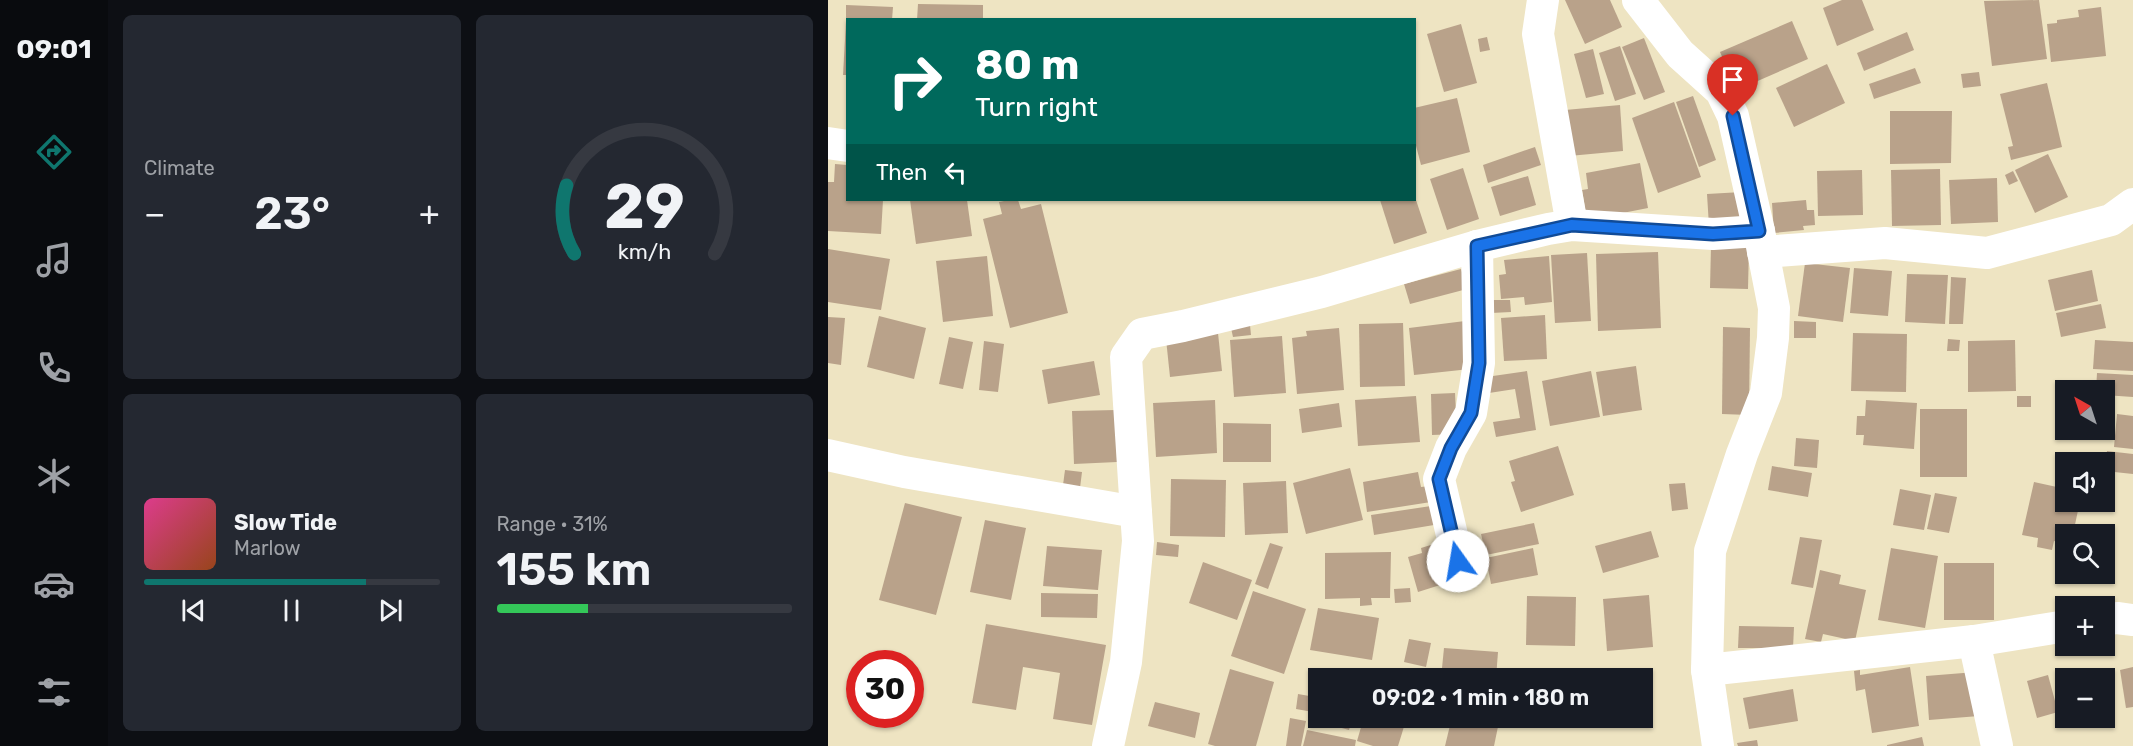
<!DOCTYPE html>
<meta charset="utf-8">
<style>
body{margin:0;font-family:Rubik,sans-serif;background:#242831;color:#f1f3f6;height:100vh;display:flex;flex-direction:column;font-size:22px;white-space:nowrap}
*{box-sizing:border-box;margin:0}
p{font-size:20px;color:#9ea1a6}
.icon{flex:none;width:33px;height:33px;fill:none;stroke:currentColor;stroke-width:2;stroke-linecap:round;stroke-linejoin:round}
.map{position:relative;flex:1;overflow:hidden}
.side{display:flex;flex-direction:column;gap:15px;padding:15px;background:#0d0f14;width:720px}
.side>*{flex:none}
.guide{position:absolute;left:18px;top:18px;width:570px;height:183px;border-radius:0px;box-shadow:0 2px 4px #0004;background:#00695c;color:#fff;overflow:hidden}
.needle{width:39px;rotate:321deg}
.controls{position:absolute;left:1227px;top:380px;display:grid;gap:12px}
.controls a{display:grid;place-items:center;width:60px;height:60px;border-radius:0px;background:#171b24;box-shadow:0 2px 4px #0004;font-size:30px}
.speed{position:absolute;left:18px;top:650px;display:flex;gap:12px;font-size:30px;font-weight:700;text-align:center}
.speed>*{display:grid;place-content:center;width:78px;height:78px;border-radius:50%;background:#171b24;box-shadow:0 2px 4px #0004;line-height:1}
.speed .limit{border:9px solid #d22;background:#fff;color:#111}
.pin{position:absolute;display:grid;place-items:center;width:51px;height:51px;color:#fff;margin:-62px -26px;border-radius:50% 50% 50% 0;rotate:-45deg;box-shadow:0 0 6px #0007}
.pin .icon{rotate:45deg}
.me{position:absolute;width:66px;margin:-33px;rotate:347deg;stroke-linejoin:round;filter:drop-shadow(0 0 4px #0008)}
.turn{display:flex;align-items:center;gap:21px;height:126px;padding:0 30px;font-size:27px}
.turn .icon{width:78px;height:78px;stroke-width:2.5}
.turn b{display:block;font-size:42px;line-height:51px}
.then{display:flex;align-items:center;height:57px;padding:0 30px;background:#0003;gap:12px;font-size:22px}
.big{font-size:45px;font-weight:600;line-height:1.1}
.side .tile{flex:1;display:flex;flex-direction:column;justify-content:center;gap:9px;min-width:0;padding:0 21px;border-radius:9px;background:#242831}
.side .dial{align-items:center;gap:0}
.dial svg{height:156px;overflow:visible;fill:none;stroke:#363941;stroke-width:7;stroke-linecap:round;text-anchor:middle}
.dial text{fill:#f1f3f6;stroke:none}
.song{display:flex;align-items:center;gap:18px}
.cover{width:72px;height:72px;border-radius:9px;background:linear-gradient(135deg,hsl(330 70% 55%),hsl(20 70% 35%))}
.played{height:6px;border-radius:3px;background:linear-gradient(90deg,#0f766e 75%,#363941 75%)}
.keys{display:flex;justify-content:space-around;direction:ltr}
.heat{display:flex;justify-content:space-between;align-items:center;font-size:33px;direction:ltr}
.charge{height:9px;border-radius:4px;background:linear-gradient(90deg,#34c759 31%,#363941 0)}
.side .tiles{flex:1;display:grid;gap:15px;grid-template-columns:repeat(2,1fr)}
.trip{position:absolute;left:480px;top:668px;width:345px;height:60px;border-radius:0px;background:#171b24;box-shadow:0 2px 4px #0004;font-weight:600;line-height:60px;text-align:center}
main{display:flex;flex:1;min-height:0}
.dock{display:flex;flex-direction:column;width:108px;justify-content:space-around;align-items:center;background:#090b0e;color:#9ea1a6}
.dock .icon{width:42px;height:42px}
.dock .current{color:#0f766e}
.dock b{font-size:27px;color:#f1f3f6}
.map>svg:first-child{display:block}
</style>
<main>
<nav class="dock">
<b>09:01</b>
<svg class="icon current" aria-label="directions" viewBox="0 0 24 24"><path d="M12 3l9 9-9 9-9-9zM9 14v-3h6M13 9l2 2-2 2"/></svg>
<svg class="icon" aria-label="music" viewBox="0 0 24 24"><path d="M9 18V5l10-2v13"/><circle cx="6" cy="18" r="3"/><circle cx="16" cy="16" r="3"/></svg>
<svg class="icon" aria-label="phone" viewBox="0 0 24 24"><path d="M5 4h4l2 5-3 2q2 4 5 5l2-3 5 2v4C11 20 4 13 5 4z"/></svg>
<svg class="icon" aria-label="climate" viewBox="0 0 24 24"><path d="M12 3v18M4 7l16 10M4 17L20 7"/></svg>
<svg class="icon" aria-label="car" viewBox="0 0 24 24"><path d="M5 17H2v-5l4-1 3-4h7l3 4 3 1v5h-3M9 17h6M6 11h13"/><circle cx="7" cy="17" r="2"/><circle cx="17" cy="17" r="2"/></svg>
<svg class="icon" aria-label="filters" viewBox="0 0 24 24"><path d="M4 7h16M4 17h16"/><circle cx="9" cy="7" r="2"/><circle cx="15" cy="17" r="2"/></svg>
</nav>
<section class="side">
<div class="tiles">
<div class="tile"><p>Climate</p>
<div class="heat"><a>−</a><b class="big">23°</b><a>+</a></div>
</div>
<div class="tile dial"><svg viewBox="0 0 100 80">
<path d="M14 69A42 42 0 1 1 86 69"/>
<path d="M14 69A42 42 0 0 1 10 34" stroke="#0f766e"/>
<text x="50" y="56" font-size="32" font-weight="700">29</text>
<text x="50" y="72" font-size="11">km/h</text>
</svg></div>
<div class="tile">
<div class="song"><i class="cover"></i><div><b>Slow Tide</b><p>Marlow</p></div></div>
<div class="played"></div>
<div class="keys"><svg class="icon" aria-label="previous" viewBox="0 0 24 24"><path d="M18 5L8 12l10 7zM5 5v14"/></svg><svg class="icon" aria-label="pause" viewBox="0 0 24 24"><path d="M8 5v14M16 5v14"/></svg><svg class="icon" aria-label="next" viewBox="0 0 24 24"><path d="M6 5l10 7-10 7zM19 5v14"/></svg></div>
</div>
<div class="tile"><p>Range · 31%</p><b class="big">155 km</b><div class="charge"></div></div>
</div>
</section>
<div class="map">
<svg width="1305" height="746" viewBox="0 0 1305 746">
<rect width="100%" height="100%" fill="#eee4c2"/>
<!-- building -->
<g fill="#b9a28a">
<path d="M737 0H782L794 27 757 44Z"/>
<path d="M1014 0H1034L1046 30 1009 46 995 8Z"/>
<path d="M1211 0 1219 59 1164 66 1156 1Z"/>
<path d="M90 4 155 5V20H89Z"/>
<path d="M18 5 65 7 64 20H18Z"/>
<path d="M1273 7 1278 56 1223 62 1219 24 1229 23V20L1251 17 1250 10Z"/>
<path d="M964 21 980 59 909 90 892 52Z"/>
<path d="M18 22H20V75H15Z"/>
<path d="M633 24 649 83 616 92 599 34Z"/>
<path d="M1079 32 1086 50 1036 71 1029 53Z"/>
<path d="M659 37 662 50 652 52 650 39Z"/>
<path d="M816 38 837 92 816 100 794 47Z"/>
<path d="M792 46 808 94 787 101 771 53Z"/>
<path d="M765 49 776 94 758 98 746 54Z"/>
<path d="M999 64 1017 103 966 127 948 88Z"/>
<path d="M1087 68 1093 83 1046 99 1041 84Z"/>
<path d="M1151 72 1153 86 1135 88 1133 74Z"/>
<path d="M1219 83 1234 147 1183 160 1180 147 1185 146 1172 94Z"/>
<path d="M865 96 888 160 871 167 848 102Z"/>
<path d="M629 98 642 152 593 165 586 138V108Z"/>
<path d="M846 102 873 177 830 193 804 118Z"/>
<path d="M792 105 795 151 741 156 737 110Z"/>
<path d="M1062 111H1124L1123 163 1062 164Z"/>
<path d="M707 147 713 165 660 183 655 165Z"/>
<path d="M1220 154 1240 197 1207 213 1187 170Z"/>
<path d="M812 163 820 208 759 220 754 190 760 189 758 173Z"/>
<path d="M7 164 19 165 18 183H20V200H55L53 234 0 231V182H6Z"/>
<path d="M635 168 651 219 619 230 602 179Z"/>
<path d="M1112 169 1113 225 1064 226 1063 170Z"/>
<path d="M1034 170 1035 215 990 216 989 171Z"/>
<path d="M1185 171 1190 181 1181 185 1177 175Z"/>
<path d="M700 176 708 205 672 216 663 187Z"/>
<path d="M1169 178 1170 222 1123 224 1121 180Z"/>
<path d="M914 192 916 224 881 226 879 194Z"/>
<path d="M82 200H139L144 236 88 244Z"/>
<path d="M181 200H190L193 209 213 204 240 313 182 328 155 219 174 214 171 202Z"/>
<path d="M552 200H588L599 233 566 244Z"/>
<path d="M978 200 979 210H986L987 225 975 226 976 230 946 233 944 203Z"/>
<path d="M883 246 921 247 920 289 882 288Z"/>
<path d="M0 249 62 259 53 310 0 302Z"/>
<path d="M830 252 833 328 770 331 768 254Z"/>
<path d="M759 253 763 321 727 323 723 255Z"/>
<path d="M159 256 165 316 115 322 108 261Z"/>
<path d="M721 256 724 302 697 305 696 297 673 299 671 275 678 274 676 260Z"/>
<path d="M977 263 1022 268 1015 322 970 316Z"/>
<path d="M1026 268 1064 271 1060 316 1022 313Z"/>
<path d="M633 269 639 289 582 304 576 284Z"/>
<path d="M1264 270 1270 301 1227 311 1220 280Z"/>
<path d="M1079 274 1120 275 1117 324 1077 322Z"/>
<path d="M1123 277 1138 278 1135 324H1121Z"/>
<path d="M662 300H682L683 312 663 313Z"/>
<path d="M1273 304 1278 328 1233 337 1228 313Z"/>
<path d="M717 315 719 359 676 361 673 318Z"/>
<path d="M51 316 98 328 86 379 39 367Z"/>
<path d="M0 317 17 318 13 365 0 363Z"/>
<path d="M637 321 642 369 586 375 581 328Z"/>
<path d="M966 321 988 322V338H966Z"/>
<path d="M575 323 577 386 532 387 531 324Z"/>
<path d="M422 325 423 335 405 337 403 328Z"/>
<path d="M895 327 922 328 921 415 894 414Z"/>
<path d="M511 328 516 390 469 394 464 338 479 336 478 331Z"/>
<path d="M390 333 394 371 342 377 338 339Z"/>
<path d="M1025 333 1079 334 1078 392 1023 391Z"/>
<path d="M454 336 458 393 406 397 402 340Z"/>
<path d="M121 337 145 342 135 389 111 384Z"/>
<path d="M1120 339 1132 340 1131 351H1119Z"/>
<path d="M1187 340 1188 391 1140 392V341Z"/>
<path d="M1267 340 1305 342V371L1265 369Z"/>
<path d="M156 341 176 344 170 392 151 390Z"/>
<path d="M266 361 272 395 220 404 214 370Z"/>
<path d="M808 366 814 410 775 416 768 372Z"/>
<path d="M699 371 708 430 668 437 665 422 692 418 687 389 661 393 658 377Z"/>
<path d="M763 371 772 417 722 426 714 381Z"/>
<path d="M1269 373 1305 375V397L1276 395V390H1268Z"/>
<path d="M627 393 629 434 604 435 603 394Z"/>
<path d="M588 396 592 442 530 446 527 400Z"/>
<rect x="1189" y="396" width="14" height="11"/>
<path d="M387 400 389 453 328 457 325 403Z"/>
<path d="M1038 400 1089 403 1086 449 1035 445 1036 435H1028L1029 416H1037Z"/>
<path d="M511 403 514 427 474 433 471 409Z"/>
<rect x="1092" y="409" width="47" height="68"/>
<path d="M288 410 289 462 246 464 244 411Z"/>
<path d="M1289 414 1305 416V449L1286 447Z"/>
<path d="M395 423 443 424V462H395Z"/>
<path d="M968 438 991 440 989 468 966 466Z"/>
<path d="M730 446 746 495 693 512 683 482 687 481 681 461Z"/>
<path d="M1279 451 1305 454V474L1277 471Z"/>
<path d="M944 466 984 473 980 497 940 490Z"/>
<path d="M522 468 535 520 478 534 465 483Z"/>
<path d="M237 470 254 472 252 488 235 485Z"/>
<path d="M590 472 593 487 601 486 603 502 539 512 535 482Z"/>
<path d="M343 479 398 480 397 537 342 536Z"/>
<path d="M458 481 460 533 417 535 415 483Z"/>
<path d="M1206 482 1238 489V501H1252L1245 534H1238V544L1226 541 1224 550 1209 547 1210 538 1194 535Z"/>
<path d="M857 483 860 509 844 511 841 484Z"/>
<path d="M1072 489 1103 495 1096 530 1065 525Z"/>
<path d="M1107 493 1129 497 1121 533 1099 529Z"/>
<path d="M77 503 134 517 108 615 51 600Z"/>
<path d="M603 506 606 525 546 535 543 515Z"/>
<path d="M157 520 198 528 183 600 142 592Z"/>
<path d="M706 523 711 544 658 555 653 534Z"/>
<path d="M823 531 831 557 775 573 767 546Z"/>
<path d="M972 537 994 540 985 588 963 584Z"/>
<path d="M329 542 351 545 350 557 328 555Z"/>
<path d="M442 543 455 547 440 589 427 584Z"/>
<path d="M606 544 608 549 618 546 628 580 590 592 580 557 594 553 593 548Z"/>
<path d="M219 546 274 550 270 590 215 586Z"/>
<path d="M705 548 710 575 663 584 658 558Z"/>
<path d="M1063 548 1110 556 1097 628 1050 620Z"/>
<path d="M563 552 562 598H543L544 605 532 606V598L497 599V553Z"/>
<path d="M375 562 424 580 409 620 361 603Z"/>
<rect x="1116" y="563" width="50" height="57"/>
<path d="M992 570 1013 575 1011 584 1038 590 1027 641 995 634 993 642 977 639Z"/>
<path d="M582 588 583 602 567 603 566 589Z"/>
<path d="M425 591 478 609 456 674 403 656Z"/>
<path d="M213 593 270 594 269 618 213 617Z"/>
<path d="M821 595 825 647 779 651 775 599Z"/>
<path d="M699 596 748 597 747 646 698 645Z"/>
<path d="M490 608 551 618 544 660 482 650Z"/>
<path d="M158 624 278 645 264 725 225 719 232 673 195 667 188 710 144 703Z"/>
<path d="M911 626 966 627 965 648H910Z"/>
<path d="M581 639 603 643 598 667 576 662Z"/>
<path d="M616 648 670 652 668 678H613Z"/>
<path d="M1082 667 1091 726 1044 733 1037 689 1028 691 1026 671 1032 670V675Z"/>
<path d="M1305 667V707L1298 708 1292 670Z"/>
<path d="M402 669 446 682 428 746H387L380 744Z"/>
<path d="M1148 672 1151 716 1101 720 1098 676Z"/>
<path d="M1220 675 1230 712 1209 718 1199 681Z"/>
<path d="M965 689 970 721 921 729 915 698Z"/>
<path d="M470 694 487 697 485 712 468 709Z"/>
<path d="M327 702 372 713 367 738 320 726Z"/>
<path d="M501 717H525L521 730 499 724Z"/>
<path d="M536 717H579L570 746H545L529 741Z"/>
<path d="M624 717H672L666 746H617Z"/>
<path d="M462 718 478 721 473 746H458Z"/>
<path d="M479 730 528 740 527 746H475Z"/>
<path d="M1094 737 1096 746H1059V745Z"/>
<path d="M929 740 930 746H910L909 743Z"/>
</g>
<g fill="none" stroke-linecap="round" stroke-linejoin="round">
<!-- minor -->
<g stroke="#fff" stroke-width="32">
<path d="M715 0 710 34 744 225"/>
<path d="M810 0 852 54 893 91 905 116 931 231 946 308 945 338 938 393 914 454 882 551 879 670 890 746"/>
<path d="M0 143 20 146"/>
<path d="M935 252 1057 243 1159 253 1283 220 1305 204"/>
<path d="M0 455 76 472 308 512 310 541 298 662 280 746"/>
<path d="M308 512 298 357 314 334 355 326 494 292 649 246 720 229 744 225 885 234 931 231"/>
<path d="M630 561 611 479 623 448 643 413 651 363 649 246"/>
<path d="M1276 620 1289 618 1305 620"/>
<path d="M1146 641 1169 746"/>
<path d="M879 670 1146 641 1238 626"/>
</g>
</g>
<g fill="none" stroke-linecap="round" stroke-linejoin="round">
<defs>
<path id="route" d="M630 561 611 479 623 448 643 413 651 363 649 246 744 225 885 234 931 231 905 116"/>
</defs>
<!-- route casing -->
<use href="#route" stroke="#114b97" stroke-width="15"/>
<!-- route -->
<use href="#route" stroke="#1a73e8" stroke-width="10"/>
</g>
</svg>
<div class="controls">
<a><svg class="needle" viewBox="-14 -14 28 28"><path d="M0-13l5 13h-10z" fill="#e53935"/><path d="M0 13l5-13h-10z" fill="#9ea1a6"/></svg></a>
<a><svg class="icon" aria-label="sound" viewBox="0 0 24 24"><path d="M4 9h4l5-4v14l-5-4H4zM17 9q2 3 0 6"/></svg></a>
<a><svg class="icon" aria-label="search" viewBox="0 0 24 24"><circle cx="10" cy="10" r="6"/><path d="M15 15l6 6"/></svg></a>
<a>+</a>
<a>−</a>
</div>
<div class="speed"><div class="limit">30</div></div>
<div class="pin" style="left:905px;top:116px;background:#d93025"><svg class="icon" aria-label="arrive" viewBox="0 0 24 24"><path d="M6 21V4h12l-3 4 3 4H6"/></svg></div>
<svg class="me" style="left:630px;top:561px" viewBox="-20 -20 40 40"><circle r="19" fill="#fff"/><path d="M0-13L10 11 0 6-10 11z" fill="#1a73e8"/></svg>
<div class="trip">09:02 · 1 min · 180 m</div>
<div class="guide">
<div class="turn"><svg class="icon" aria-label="right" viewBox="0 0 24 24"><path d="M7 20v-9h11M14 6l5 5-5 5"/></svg><div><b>80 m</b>Turn right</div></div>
<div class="then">Then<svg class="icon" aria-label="left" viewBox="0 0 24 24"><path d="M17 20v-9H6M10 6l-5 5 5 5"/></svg></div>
</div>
</div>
</main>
